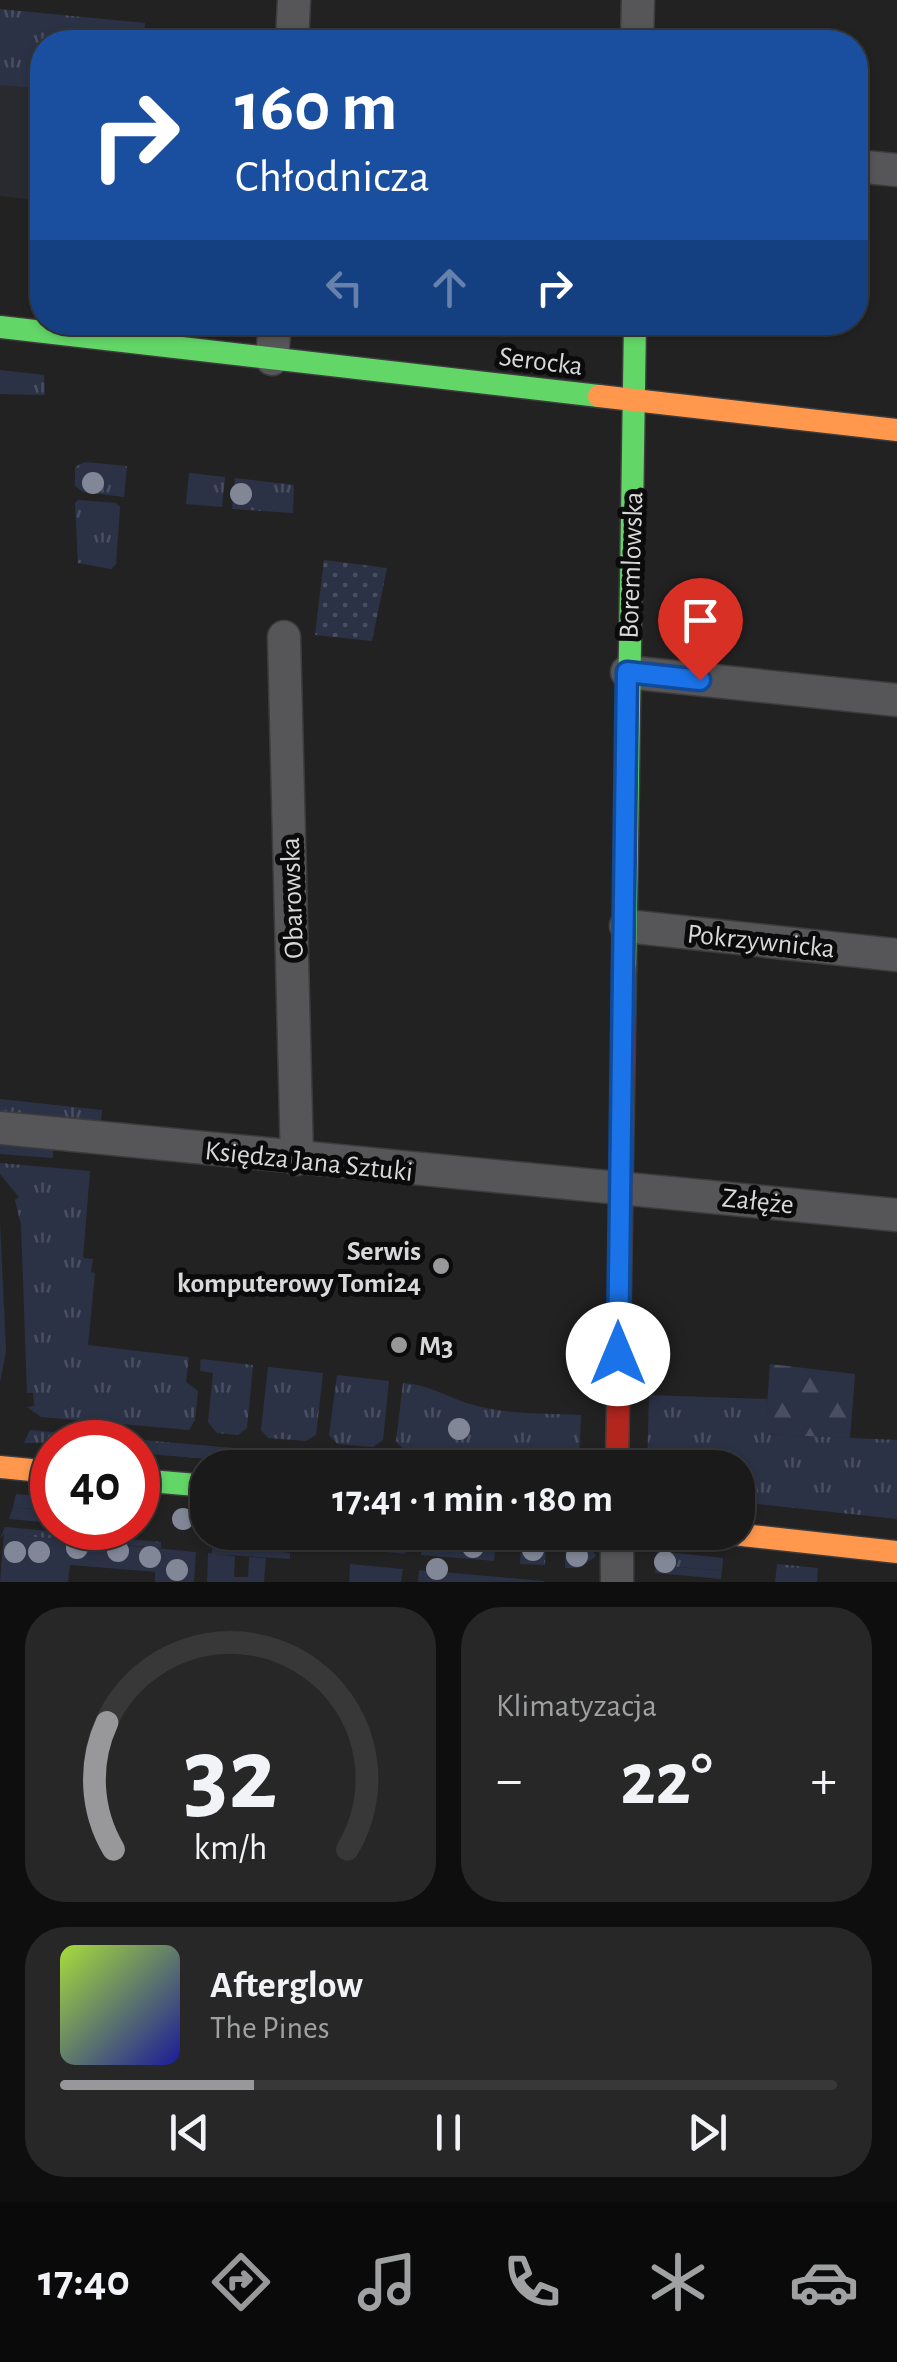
<!DOCTYPE html>
<html lang="pl">
<meta charset="utf-8">
<style>
body{margin:0;font-family:"Alegreya Sans",sans-serif;background:#272727;color:#f1f3f6;height:100vh;display:flex;flex-direction:column;font-size:38px;white-space:nowrap}
*{box-sizing:border-box;margin:0}
p{font-size:32px;color:#9fa1a2}
.icon{flex:none;width:55px;height:55px;fill:none;stroke:currentColor;stroke-width:2;stroke-linecap:round;stroke-linejoin:round}
.map{position:relative;height:1582px;overflow:hidden}
.drawer{display:flex;flex-direction:column;gap:25px;padding:25px;background:#0e0e0e;flex:1}
.drawer>*{flex:none}
.guide{position:absolute;left:30px;top:30px;width:838px;height:305px;border-radius:40px;box-shadow:0 2px 8px #0004,0 0 0 2px #383839;background:#1a4fa0;color:#fff;overflow:hidden}
.speed{position:absolute;left:30px;top:1420px;display:flex;gap:20px;font-size:50px;font-weight:700;text-align:center}
.speed>*{display:grid;place-content:center;width:130px;height:130px;border-radius:50%;background:#1a1a1a;box-shadow:0 2px 8px #0004,0 0 0 2px #383839;line-height:1}
.speed .limit{border:15px solid #d22;background:#fff;color:#111}
.pin{position:absolute;display:grid;place-items:center;width:85px;height:85px;color:#fff;margin:-102px -42px;border-radius:50% 50% 50% 0;rotate:-45deg;box-shadow:0 0 10px #0007}
.pin .icon{rotate:45deg}
.me{position:absolute;width:110px;margin:-55px;rotate:0deg;stroke-linejoin:round;filter:drop-shadow(0 0 8px #0008)}
.turn{display:flex;align-items:center;gap:35px;height:210px;padding:0 40px;font-size:45px}
.turn .icon{width:130px;height:130px;stroke-width:2.5}
.turn b{display:block;font-size:70px;line-height:85px}
.lanes{display:flex;align-items:center;height:95px;padding:0 40px;background:#0003;justify-content:center;gap:50px;direction:ltr}
.lanes .off{opacity:.35}
.big{font-size:75px;font-weight:700;line-height:1.1}
.drawer .card{flex:1;display:flex;flex-direction:column;justify-content:center;gap:15px;min-width:0;padding:0 35px;border-radius:40px;background:#272727}
.drawer .dial{align-items:center;gap:0}
.dial svg{height:260px;overflow:visible;fill:none;stroke:#383839;stroke-width:7;stroke-linecap:round;text-anchor:middle}
.dial text{fill:#f1f3f6;stroke:none}
.song{display:flex;align-items:center;gap:30px}
.cover{width:120px;height:120px;border-radius:15px;background:linear-gradient(135deg,hsl(80 70% 55%),hsl(240 70% 35%))}
.played{height:10px;border-radius:5px;background:linear-gradient(90deg,#98989a 25%,#383839 25%)}
.keys{display:flex;justify-content:space-around;direction:ltr}
.heat{display:flex;justify-content:space-between;align-items:center;font-size:55px;direction:ltr}
.drawer .tiles{flex:1;display:grid;gap:25px;grid-template-columns:1fr 1fr}
.card:last-child{grid-column:span 2}
.trip{position:absolute;left:190px;top:1450px;width:565px;height:100px;border-radius:40px;background:#1a1a1a;box-shadow:0 2px 8px #0004,0 0 0 2px #383839;font-weight:700;line-height:100px;text-align:center}
.dock{display:flex;height:160px;justify-content:space-around;align-items:center;background:#0a0a0a;color:#9fa1a2}
.dock .icon{width:70px;height:70px}
.dock .current{color:#98989a}
.dock b{font-size:45px;color:#f1f3f6}
.map>svg:first-child{display:block}
</style>
<div class="map">
<svg width="897" height="1582" viewBox="0 0 897 1582">
<defs>
<pattern id="grass-tufts" width="24" height="20" patternUnits="userSpaceOnUse" patternTransform="scale(2.5)"><rect width="24" height="20" fill="#2b3246"/><path d="M3 7l-1-3M5 7V3M7 7l1-3M15 17l-1-3M17 17v-4M19 17l1-3" fill="none" stroke="#494f60"/></pattern>
<pattern id="forest-firs" width="22" height="20" patternUnits="userSpaceOnUse" patternTransform="scale(2.5)"><rect width="22" height="20" fill="#2b3246"/><path d="M5 1l3.5 6h-7zM16 11l3.5 6h-7z" fill="#494f60"/></pattern>
<pattern id="park-dots" width="8" height="8" patternUnits="userSpaceOnUse" patternTransform="scale(2.5)"><rect width="8" height="8" fill="#2b3246"/><path d="M2 2h.1M6 6h.1" fill="none" stroke="#494f60" stroke-width="1.8" stroke-linecap="round"/></pattern>
</defs>
<rect width="100%" height="100%" fill="#222223"/>
<!-- built -->
<path fill="#282a30" d="M0 85 42 89V201L0 196Z"/>
<!-- grass -->
<g fill="url(#grass-tufts)">
<path d="M0 9 145 23 143 42H42V89L0 85Z"/>
<path d="M0 370 44 375 45 395 0 394Z"/>
<path d="M85 462 127 466 124 497 83 492 75 486V467Z"/>
<path d="M189 473 225 477 222 507 186 504Z"/>
<path d="M235 478 294 485 293 513 232 509Z"/>
<path d="M78 500 116 503 120 507 116 564 111 569 78 563 75 503Z"/>
<path d="M0 1099 102 1110 101 1123 0 1113Z"/>
<path d="M0 1140 53 1145V1158L0 1154Z"/>
<path d="M0 1163 90 1171 83 1258 93 1259 91 1272 95 1273 88 1345 189 1357 186 1382 198 1391 195 1420 189 1430 41 1417 27 1407 34 1406 33 1393H27L21 1225 15 1200 19 1197 0 1174Z"/>
<path d="M0 1223 6 1351 0 1383Z"/>
<path d="M201 1359 253 1365 247 1428 238 1435 217 1433 208 1422 213 1373 200 1371Z"/>
<path d="M268 1367 323 1373 316 1435 306 1441 268 1438 261 1430Z"/>
<path d="M337 1375 389 1381 383 1440 373 1447 337 1444 329 1435Z"/>
<path d="M403 1383C430 1385 447 1397 470 1404 505 1415 545 1413 581 1415L579 1462 573 1466 404 1450 396 1441Z"/>
<path d="M649 1395 767 1399 766 1434 897 1440V1519L738 1502V1468H647Z"/>
<path d="M30 1430 449 1467H298L138 1453V1442L24 1443Z"/>
<path d="M16 1494 52 1497V1511L13 1507Z"/>
<path d="M5 1527 94 1535V1543L4 1534 0 1538Z"/>
<path d="M348 1533H407L406 1545 347 1539Z"/>
<path d="M423 1533 496 1536 495 1551 422 1545Z"/>
<path d="M102 1537 161 1542V1548L101 1543Z"/>
<path d="M522 1539 546 1541 545 1565 520 1564Z"/>
<path d="M566 1541 589 1545 596 1556 579 1568H565Z"/>
<path d="M212 1546 290 1553V1559L212 1554Z"/>
<path d="M657 1551 723 1558 722 1571 656 1565Z"/>
<path d="M777 1564 818 1568 817 1582H775Z"/>
</g>
<!-- forest -->
<path fill="url(#forest-firs)" d="M770 1364 855 1374 850 1438 765 1434Z"/>
<!-- park -->
<path fill="url(#park-dots)" d="M324 560 387 568 372 641 315 635Z"/>
<!-- garden -->
<g fill="#2b3246">
<path d="M13 1507 52 1511V1523L9 1519Z"/>
<path d="M280 1533 334 1537V1548L280 1543Z"/>
<path d="M4 1534 196 1552 194 1582H155V1572L70 1565 68 1582H0Z"/>
<path d="M347 1539 406 1545 405 1554 347 1548Z"/>
<path d="M422 1545 495 1551 494 1561 421 1555Z"/>
<path d="M208 1553 235 1556 234 1577H248L249 1557 266 1558 264 1582H207Z"/>
<path d="M350 1564 403 1569 401 1582H349Z"/>
<path d="M656 1565 722 1571 721 1579 655 1573Z"/>
<path d="M419 1570 544 1581V1582H418Z"/>
</g>
<g fill="none" stroke-linecap="round" stroke-linejoin="round">
<defs>
<g id="street">
<path d="M292 42 294 0"/>
<path d="M637 42 638 0"/>
<path d="M855 166 897 170"/>
<path d="M272 359 275 322"/>
<path d="M284 637 297 1159"/>
<path d="M627 672 897 700"/>
<path d="M626 926 897 955"/>
<path d="M0 1128 897 1215"/>
<path d="M617 1532V1582"/>
</g>
<g id="fast">
<path d="M0 327 599 396"/>
<path d="M625 970 635 322"/>
<path d="M138 1480 208 1486"/>
</g>
<g id="slow">
<path d="M599 396 897 430"/>
<path d="M0 1467 52 1472"/>
<path d="M715 1532 897 1552"/>
</g>
<path id="jam" d="M617 1468 625 970"/>
</defs>
<!-- street casing -->
<use href="#street" stroke="#3c3c3d" stroke-width="35"/>
<!-- fast casing -->
<use href="#fast" stroke="#3c3c3d" stroke-width="25"/>
<!-- slow casing -->
<use href="#slow" stroke="#3c3c3d" stroke-width="25"/>
<!-- jam casing -->
<use href="#jam" stroke="#3c3c3d" stroke-width="25"/>
<!-- street -->
<use href="#street" stroke="#565658" stroke-width="32"/>
<!-- fast -->
<use href="#fast" stroke="#63d668" stroke-width="22"/>
<!-- slow -->
<use href="#slow" stroke="#ff974d" stroke-width="22"/>
<!-- jam -->
<use href="#jam" stroke="#b3261e" stroke-width="22"/>
</g>
<!-- trees -->
<g fill="#818796">
<circle cx="93" cy="483" r="11"/>
<circle cx="241" cy="494" r="11"/>
<circle cx="459" cy="1429" r="11"/>
<circle cx="183" cy="1519" r="11"/>
<circle cx="473" cy="1547" r="11"/>
<circle cx="77" cy="1548" r="11"/>
<circle cx="533" cy="1550" r="11"/>
<circle cx="118" cy="1551" r="11"/>
<circle cx="15" cy="1552" r="11"/>
<circle cx="39" cy="1552" r="11"/>
<circle cx="577" cy="1556" r="11"/>
<circle cx="150" cy="1557" r="11"/>
<circle cx="665" cy="1562" r="11"/>
<circle cx="437" cy="1569" r="11"/>
<circle cx="177" cy="1570" r="11"/>
</g>
<g fill="none" stroke-linecap="round" stroke-linejoin="round">
<defs>
<path id="route" d="M618 1354 627 672 700 680"/>
</defs>
<!-- route casing -->
<use href="#route" stroke="#114b97" stroke-width="25"/>
<!-- route -->
<use href="#route" stroke="#1a73e8" stroke-width="18"/>
</g>
<!-- markers -->
<g fill="#98989a" stroke="#0b0b0c" stroke-width="4">
<circle cx="441" cy="1266" r="10"/>
<circle cx="399" cy="1345" r="10"/>
</g>
<g text-anchor="middle" stroke-width="10" stroke-linejoin="round" paint-order="stroke">
<!-- street labels -->
<g font-size="28" fill="#d8d8da" stroke="#0b0b0c">
<text transform="translate(541 360) rotate(7)" y="10">Serocka</text>
<text transform="translate(630 565) rotate(-88)" y="10">Boremlowska</text>
<text transform="translate(291 898) rotate(-92)" y="10">Obarowska</text>
<text transform="translate(761 940) rotate(6)" y="10">Pokrzywnicka</text>
<text transform="translate(309 1160) rotate(6)" y="10">Księdza Jana Sztuki</text>
<text transform="translate(758 1200) rotate(6)" y="10">Załęże</text>
</g>
<!-- poi labels -->
<g font-size="28" font-weight="bold" fill="#d8d8da" stroke="#0b0b0c" text-anchor="end">
<text x="421" y="1260">Serwis<tspan x="421" dy="32">komputerowy Tomi24</tspan></text>
<text x="419" y="1355" text-anchor="start">M3</text>
</g>
</g>
</svg>
<div class="speed"><div class="limit">40</div></div>
<div class="pin" style="left:700px;top:680px;background:#d93025"><svg class="icon" aria-label="arrive" viewBox="0 0 24 24"><path d="M6 21V4h12l-3 4 3 4H6"/></svg></div>
<svg class="me" style="left:618px;top:1354px" viewBox="-20 -20 40 40"><circle r="19" fill="#fff"/><path d="M0-13L10 11 0 6-10 11z" fill="#1a73e8"/></svg>
<div class="trip">17:41 · 1 min · 180 m</div>
<div class="guide">
<div class="turn"><svg class="icon" aria-label="right" viewBox="0 0 24 24"><path d="M7 20v-9h11M14 6l5 5-5 5"/></svg><div><b>160 m</b>Chłodnicza</div></div>
<div class="lanes"><svg class="icon off" aria-label="left" viewBox="0 0 24 24"><path d="M17 20v-9H6M10 6l-5 5 5 5"/></svg><svg class="icon off" aria-label="ahead" viewBox="0 0 24 24"><path d="M12 20V5M6 11l6-6 6 6"/></svg><svg class="icon" aria-label="right" viewBox="0 0 24 24"><path d="M7 20v-9h11M14 6l5 5-5 5"/></svg></div>
</div>
</div>
<section class="drawer">
<div class="tiles">
<div class="card dial"><svg viewBox="0 0 100 80">
<path d="M14 69A42 42 0 1 1 86 69"/>
<path d="M14 69A42 42 0 0 1 12 30" stroke="#98989a"/>
<text x="50" y="56" font-size="32" font-weight="700">32</text>
<text x="50" y="72" font-size="11">km/h</text>
</svg></div>
<div class="card"><p>Klimatyzacja</p>
<div class="heat"><a>−</a><b class="big">22°</b><a>+</a></div>
</div>
<div class="card">
<div class="song"><i class="cover"></i><div><b>Afterglow</b><p>The Pines</p></div></div>
<div class="played"></div>
<div class="keys"><svg class="icon" aria-label="previous" viewBox="0 0 24 24"><path d="M18 5L8 12l10 7zM5 5v14"/></svg><svg class="icon" aria-label="pause" viewBox="0 0 24 24"><path d="M8 5v14M16 5v14"/></svg><svg class="icon" aria-label="next" viewBox="0 0 24 24"><path d="M6 5l10 7-10 7zM19 5v14"/></svg></div>
</div>
</div>
</section>
<nav class="dock">
<b>17:40</b>
<svg class="icon current" aria-label="directions" viewBox="0 0 24 24"><path d="M12 3l9 9-9 9-9-9zM9 14v-3h6M13 9l2 2-2 2"/></svg>
<svg class="icon" aria-label="music" viewBox="0 0 24 24"><path d="M9 18V5l10-2v13"/><circle cx="6" cy="18" r="3"/><circle cx="16" cy="16" r="3"/></svg>
<svg class="icon" aria-label="phone" viewBox="0 0 24 24"><path d="M5 4h4l2 5-3 2q2 4 5 5l2-3 5 2v4C11 20 4 13 5 4z"/></svg>
<svg class="icon" aria-label="climate" viewBox="0 0 24 24"><path d="M12 3v18M4 7l16 10M4 17L20 7"/></svg>
<svg class="icon" aria-label="car" viewBox="0 0 24 24"><path d="M5 17H2v-5l4-1 3-4h7l3 4 3 1v5h-3M9 17h6M6 11h13"/><circle cx="7" cy="17" r="2"/><circle cx="17" cy="17" r="2"/></svg>
</nav>
